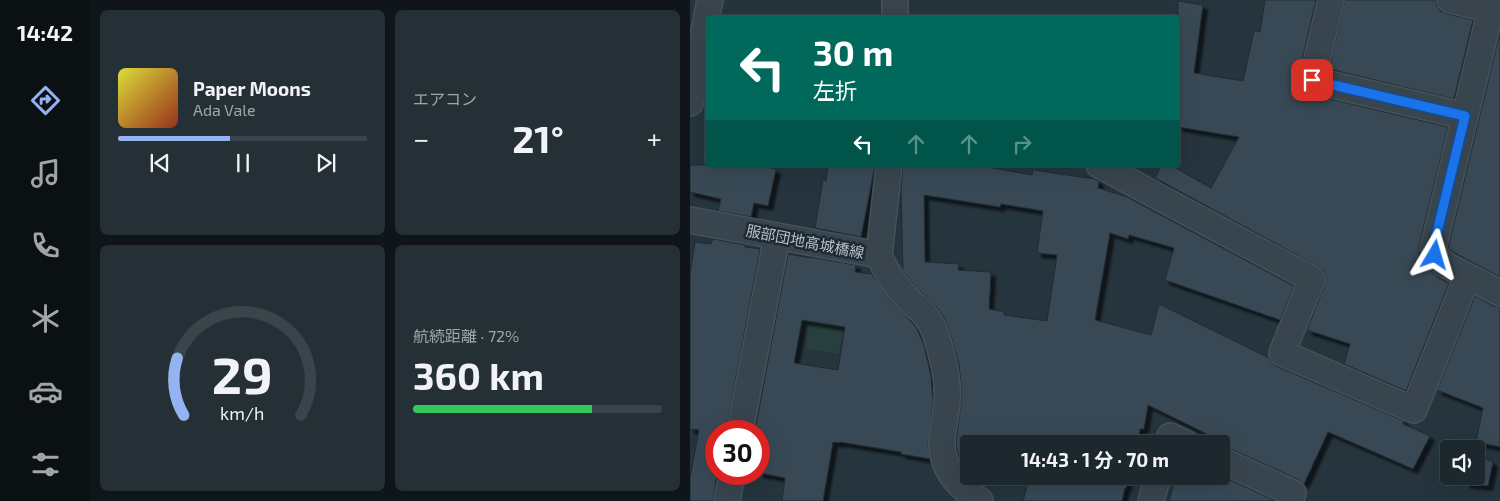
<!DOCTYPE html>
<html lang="ja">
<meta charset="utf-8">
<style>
body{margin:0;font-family:"Exo 2","Noto Sans JP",sans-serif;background:#252f36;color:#f1f3f6;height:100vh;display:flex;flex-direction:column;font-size:19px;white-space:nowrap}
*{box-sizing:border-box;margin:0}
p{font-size:16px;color:#a0a5aa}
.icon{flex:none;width:28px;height:28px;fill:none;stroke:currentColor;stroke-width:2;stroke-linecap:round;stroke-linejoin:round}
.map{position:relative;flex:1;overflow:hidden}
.sheet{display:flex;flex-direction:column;gap:10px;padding:10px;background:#0f1519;width:600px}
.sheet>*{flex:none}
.banner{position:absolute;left:15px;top:15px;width:475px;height:152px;border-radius:5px;box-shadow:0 5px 20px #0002,0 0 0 1px #3a444a;background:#00695c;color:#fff;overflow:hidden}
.tools{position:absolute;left:750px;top:440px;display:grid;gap:10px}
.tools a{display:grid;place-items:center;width:45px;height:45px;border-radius:5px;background:#1c272e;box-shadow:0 5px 20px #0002,0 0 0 1px #3a444a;font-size:25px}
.speed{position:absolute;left:15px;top:420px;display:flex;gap:10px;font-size:25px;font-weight:700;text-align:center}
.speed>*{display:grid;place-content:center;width:65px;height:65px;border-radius:50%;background:#1c272e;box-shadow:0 5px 20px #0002,0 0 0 1px #3a444a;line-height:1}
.speed .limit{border:8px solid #d22;background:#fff;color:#111}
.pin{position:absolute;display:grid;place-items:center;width:42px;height:42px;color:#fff;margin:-21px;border-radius:10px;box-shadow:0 2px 8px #0006}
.me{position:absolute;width:55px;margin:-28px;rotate:7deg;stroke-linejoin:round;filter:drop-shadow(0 0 4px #0008)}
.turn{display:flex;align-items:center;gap:18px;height:105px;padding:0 25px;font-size:22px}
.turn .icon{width:65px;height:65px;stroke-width:2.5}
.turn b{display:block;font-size:35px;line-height:42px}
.lanes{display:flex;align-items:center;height:48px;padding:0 25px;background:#0003;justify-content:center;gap:25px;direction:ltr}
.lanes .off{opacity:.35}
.big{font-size:38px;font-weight:700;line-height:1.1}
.sheet .widget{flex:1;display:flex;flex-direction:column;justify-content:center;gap:8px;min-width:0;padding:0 18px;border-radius:8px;background:#252f36}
.sheet .dial{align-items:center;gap:0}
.dial svg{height:130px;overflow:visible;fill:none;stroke:#3a444a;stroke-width:7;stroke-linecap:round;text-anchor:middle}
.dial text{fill:#f1f3f6;stroke:none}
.song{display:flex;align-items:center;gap:15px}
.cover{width:60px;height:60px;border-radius:8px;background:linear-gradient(135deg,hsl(60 70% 55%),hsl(10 70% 35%))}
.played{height:5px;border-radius:2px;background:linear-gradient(90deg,#95b2f1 45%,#3a444a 45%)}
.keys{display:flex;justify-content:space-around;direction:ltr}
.heat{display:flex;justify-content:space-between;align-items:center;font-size:28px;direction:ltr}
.charge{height:8px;border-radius:4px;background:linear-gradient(90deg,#34c759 72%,#3a444a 0)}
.sheet .tiles{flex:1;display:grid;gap:10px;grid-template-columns:repeat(2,1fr)}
.trip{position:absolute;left:270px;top:435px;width:270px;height:50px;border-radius:5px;background:#1c272e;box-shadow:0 5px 20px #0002,0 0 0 1px #3a444a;font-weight:700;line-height:50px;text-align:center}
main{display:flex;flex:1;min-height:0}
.menu{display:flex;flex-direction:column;width:90px;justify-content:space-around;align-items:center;background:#0b1012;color:#a0a5aa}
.menu .icon{width:35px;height:35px}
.menu .active{color:#95b2f1}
.menu b{font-size:22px;color:#f1f3f6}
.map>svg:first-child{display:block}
</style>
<main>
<nav class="menu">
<b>14:42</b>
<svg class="icon active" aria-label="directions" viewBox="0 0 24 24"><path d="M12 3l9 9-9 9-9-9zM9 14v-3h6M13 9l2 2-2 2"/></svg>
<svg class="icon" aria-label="music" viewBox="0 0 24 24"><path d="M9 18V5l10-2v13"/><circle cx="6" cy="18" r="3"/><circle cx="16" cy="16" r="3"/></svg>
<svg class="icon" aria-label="phone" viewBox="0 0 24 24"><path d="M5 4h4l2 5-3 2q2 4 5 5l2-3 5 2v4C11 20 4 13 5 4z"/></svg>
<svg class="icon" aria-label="climate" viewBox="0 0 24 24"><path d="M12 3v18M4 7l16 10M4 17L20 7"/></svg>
<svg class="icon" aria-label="car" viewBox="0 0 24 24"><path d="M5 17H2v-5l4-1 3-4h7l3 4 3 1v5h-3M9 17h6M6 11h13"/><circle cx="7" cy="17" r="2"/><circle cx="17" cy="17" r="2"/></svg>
<svg class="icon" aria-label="filters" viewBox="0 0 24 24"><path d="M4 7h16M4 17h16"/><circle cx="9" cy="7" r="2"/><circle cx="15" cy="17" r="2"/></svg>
</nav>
<section class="sheet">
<div class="tiles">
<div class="widget">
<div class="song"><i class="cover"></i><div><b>Paper Moons</b><p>Ada Vale</p></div></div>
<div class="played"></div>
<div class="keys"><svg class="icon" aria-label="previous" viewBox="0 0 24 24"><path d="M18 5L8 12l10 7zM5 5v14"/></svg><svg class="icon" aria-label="pause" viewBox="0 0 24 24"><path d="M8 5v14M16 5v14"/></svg><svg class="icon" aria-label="next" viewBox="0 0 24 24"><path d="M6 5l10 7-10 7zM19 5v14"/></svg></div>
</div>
<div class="widget"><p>エアコン</p>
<div class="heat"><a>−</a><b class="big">21°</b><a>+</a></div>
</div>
<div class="widget dial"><svg viewBox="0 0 100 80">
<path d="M14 69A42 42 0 1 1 86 69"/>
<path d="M14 69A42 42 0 0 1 10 34" stroke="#95b2f1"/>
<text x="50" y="56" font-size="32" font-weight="700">29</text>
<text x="50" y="72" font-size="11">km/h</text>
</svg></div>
<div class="widget"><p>航続距離 · 72%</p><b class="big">360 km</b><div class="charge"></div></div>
</div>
</section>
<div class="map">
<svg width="810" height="501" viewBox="0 0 810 501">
<defs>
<filter id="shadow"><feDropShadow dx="4.5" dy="4.5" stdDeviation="1" flood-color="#0009"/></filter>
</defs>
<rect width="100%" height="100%" fill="#25343d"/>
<!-- green -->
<path fill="#273f3d" d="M123 301 157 306 149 354 115 349Z"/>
<!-- building -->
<g fill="#374954" stroke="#202c35" fill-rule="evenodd" filter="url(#shadow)">
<path d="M575 0H626L608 77V85L613 91 619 94 758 127 729 246V254L735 265 747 277 759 283 716 391 654 364 660 344 617 330 635 284 636 277 634 271 629 267 465 178 472 165H480L521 188 549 137 488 127V1L513 5 504 73 553 81 564 31 570 32Z"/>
<path d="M655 0H746V4L750 11 757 14 783 20 764 99 639 69Z"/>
<path d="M810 32V277L763 252 758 248Z"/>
<path d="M0 165H66L86 169 78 206 64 203 61 217 28 211 31 199 0 192Z"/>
<path d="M138 165H185L171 237 125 228 133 180 136 181Z"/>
<path d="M213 165H285L342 175 343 170 405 179 409 181 408 188 437 197 604 286 590 320 475 280 484 248 439 235 438 239 420 233 405 320 461 335 469 304 579 358 581 362 586 366 714 421 713 424 740 436 723 469 638 432 614 484 609 480 537 447 531 446V441L458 405 454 429H450L448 444H279V460L269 458 266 443 271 403V384L269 365 261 336 254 318 247 307 226 287 213 271 211 189ZM234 195 310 207 311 204 353 211 347 253 367 255 357 321 314 315V312L299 309 301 272 268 270 269 264 235 262Z"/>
<path d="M23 239 55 245V247L70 249 36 431H26V474H27L23 501H0V478L9 430 0 429V274L5 242 21 244Z"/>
<path d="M98 254 120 258V257L166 265 165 272 182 274 200 300 226 327 234 345 241 376 243 401 238 443 240 459 211 454V452L150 442 149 443 143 442 133 501H92L95 478 69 473V431H65ZM112 320 155 327 148 370 104 363Z"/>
<path d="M785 296 803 306 810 307V447L786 442 793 408 747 390Z"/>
<path d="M786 455 803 462 798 486 775 483 776 476H786Z"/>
<path d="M340 476H439L436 489 435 488 432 501H333Z"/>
<path d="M486 476H531L586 501H479Z"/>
</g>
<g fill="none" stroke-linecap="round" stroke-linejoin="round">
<defs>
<g id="minor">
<path d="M205 0V18"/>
<path d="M641 0 622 80 775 116"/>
<path d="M760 0 801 10"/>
<path d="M803 0 743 249 745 255 754 264 810 293"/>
<path d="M0 103 20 0"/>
<path d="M199 165 189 255C196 273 207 288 221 302 225 306 231 310 235 315 244 326 249 343 252 357 256 371 258 387 257 402 256 416 252 429 252 443 252 470 269 487 290 501"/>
<path d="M409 165 622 279 592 353 724 410 777 277"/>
<path d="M0 220 189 255"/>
<path d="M50 431 87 236"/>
<path d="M478 444 480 436 497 444"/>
<path d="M531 460 603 493 600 501"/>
<path d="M37 501 42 474"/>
<path d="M461 501 468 476"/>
</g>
</defs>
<!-- minor casing -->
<use href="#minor" stroke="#45515a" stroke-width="28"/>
<!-- minor -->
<use href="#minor" stroke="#39454e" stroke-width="25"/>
</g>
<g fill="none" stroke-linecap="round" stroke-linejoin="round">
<defs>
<path id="route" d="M622 80 775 116 743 249 745 255"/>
</defs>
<!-- route casing -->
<use href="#route" stroke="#114b97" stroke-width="12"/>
<!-- route -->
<use href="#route" stroke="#1a73e8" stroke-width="9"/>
</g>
<g text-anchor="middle" stroke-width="5" stroke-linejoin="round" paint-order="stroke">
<!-- street labels -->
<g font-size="15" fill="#b5c0c9" stroke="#1e2a33">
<text transform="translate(115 242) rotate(11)" y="5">服部団地高城橋線</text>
</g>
</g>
</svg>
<div class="tools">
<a><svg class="icon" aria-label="sound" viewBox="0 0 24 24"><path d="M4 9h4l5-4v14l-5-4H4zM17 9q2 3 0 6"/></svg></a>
</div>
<div class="speed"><div class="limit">30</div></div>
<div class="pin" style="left:622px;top:80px;background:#d93025"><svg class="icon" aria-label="arrive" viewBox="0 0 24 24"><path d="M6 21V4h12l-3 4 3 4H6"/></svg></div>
<svg class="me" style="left:745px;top:255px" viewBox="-20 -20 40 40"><path d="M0-17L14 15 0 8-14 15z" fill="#1a73e8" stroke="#fff" stroke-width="4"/></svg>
<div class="trip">14:43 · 1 分 · 70 m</div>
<div class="banner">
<div class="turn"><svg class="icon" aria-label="left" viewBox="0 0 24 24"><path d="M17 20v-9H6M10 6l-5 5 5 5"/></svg><div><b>30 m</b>左折</div></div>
<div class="lanes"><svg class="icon" aria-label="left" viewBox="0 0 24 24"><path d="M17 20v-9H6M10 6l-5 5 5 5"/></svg><svg class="icon off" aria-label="ahead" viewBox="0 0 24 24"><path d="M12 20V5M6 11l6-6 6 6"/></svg><svg class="icon off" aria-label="ahead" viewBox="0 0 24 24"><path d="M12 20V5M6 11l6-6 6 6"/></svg><svg class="icon off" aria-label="right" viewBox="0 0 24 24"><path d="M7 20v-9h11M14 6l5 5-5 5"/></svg></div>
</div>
</div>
</main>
